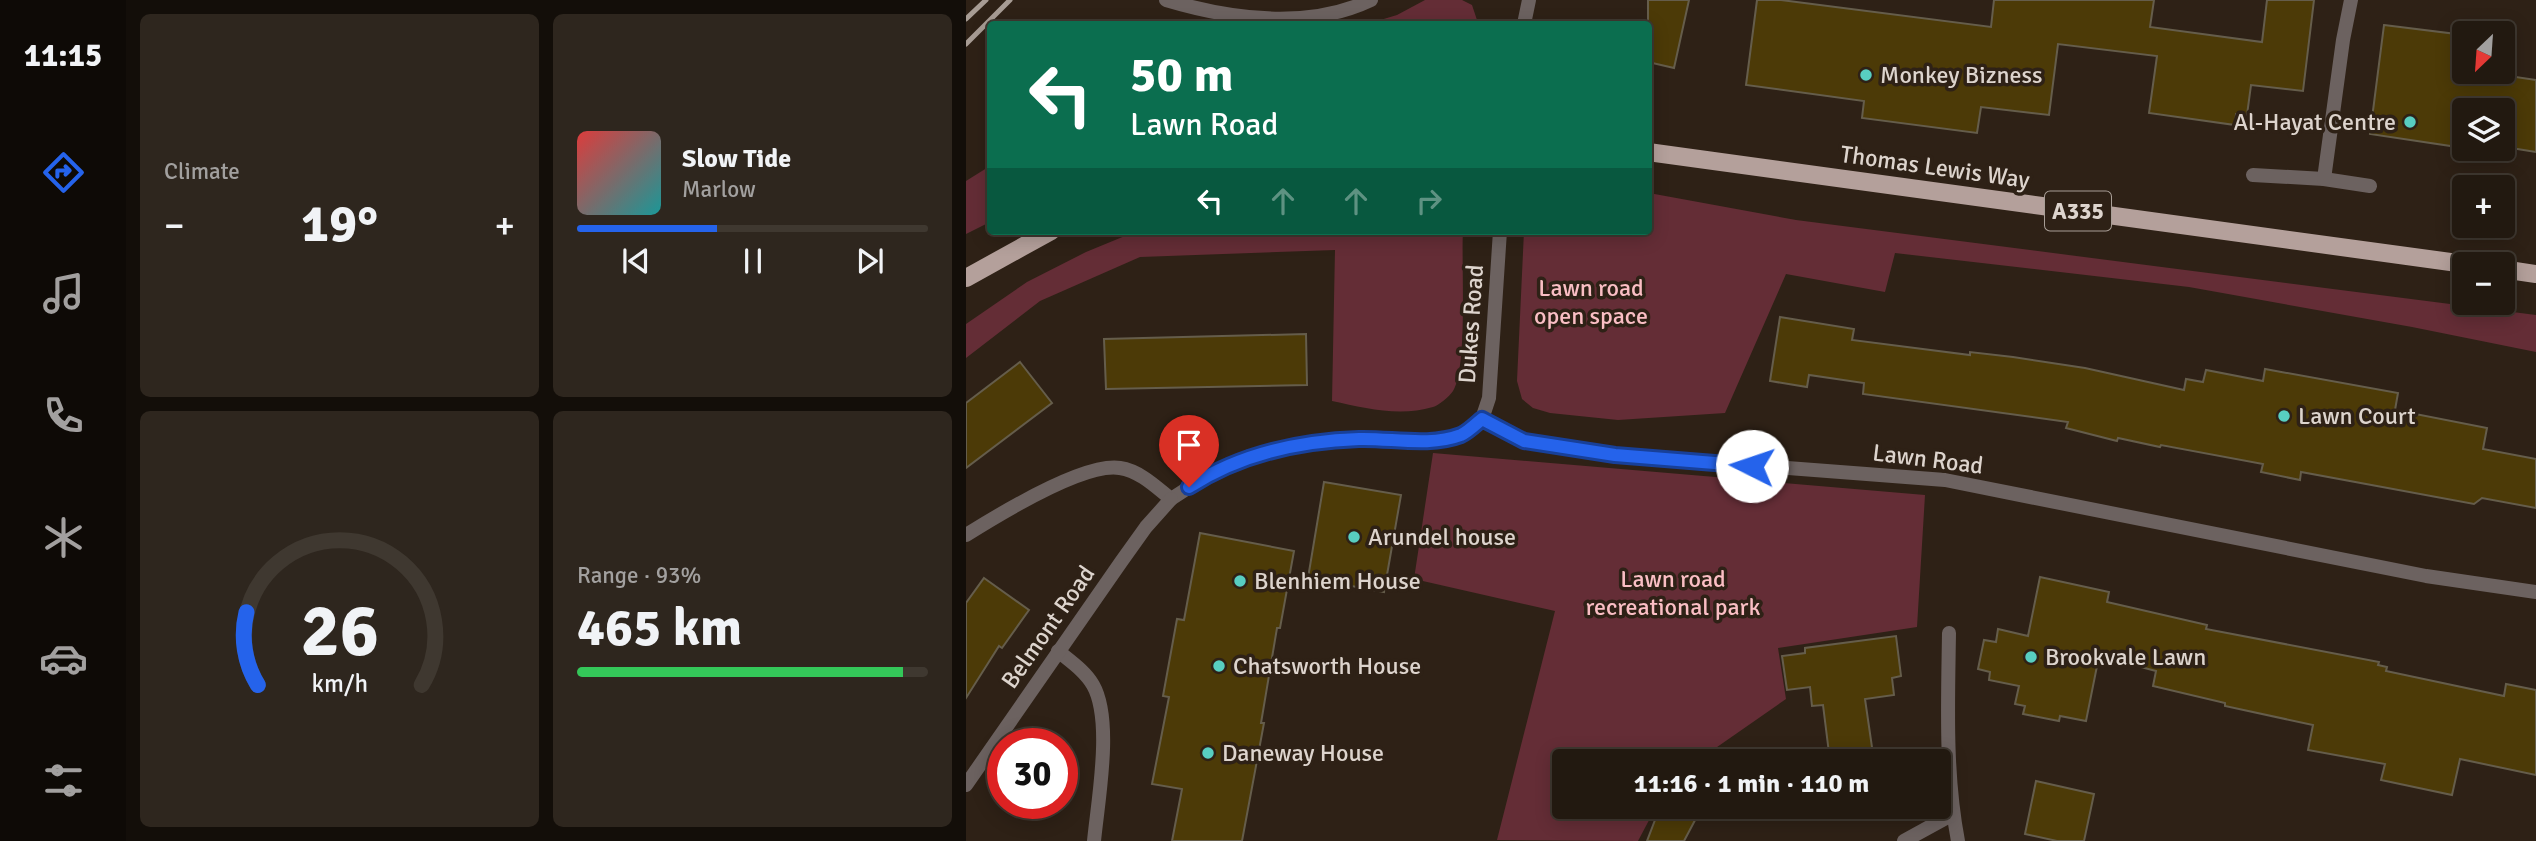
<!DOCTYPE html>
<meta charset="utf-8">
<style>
body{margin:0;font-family:Signika,sans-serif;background:#2e261e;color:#f1f3f6;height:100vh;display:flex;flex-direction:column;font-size:26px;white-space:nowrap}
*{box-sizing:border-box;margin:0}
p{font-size:23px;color:#a2a09f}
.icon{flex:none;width:38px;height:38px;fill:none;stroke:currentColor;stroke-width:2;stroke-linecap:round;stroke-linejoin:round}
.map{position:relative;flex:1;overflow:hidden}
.sheet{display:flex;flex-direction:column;gap:14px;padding:14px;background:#130e09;width:840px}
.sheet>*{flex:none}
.hud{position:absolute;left:21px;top:21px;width:665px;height:214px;border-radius:7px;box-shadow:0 4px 18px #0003,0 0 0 2px #3f3830;background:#0b6e4f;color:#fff;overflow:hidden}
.needle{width:46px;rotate:205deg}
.buttons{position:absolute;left:1486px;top:21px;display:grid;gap:14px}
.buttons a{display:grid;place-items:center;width:63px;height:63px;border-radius:7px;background:#221910;box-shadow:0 4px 18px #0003,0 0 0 2px #3f3830;font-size:35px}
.speed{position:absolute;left:21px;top:728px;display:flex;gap:14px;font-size:35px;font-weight:700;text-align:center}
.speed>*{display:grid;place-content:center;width:91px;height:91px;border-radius:50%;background:#221910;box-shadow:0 4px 18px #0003,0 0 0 2px #3f3830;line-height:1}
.speed .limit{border:10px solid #d22;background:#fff;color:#111}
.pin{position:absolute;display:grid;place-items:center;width:60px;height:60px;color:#fff;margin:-72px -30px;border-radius:50% 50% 50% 0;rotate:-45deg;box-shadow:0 0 7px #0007}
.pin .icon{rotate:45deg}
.me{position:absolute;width:77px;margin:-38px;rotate:274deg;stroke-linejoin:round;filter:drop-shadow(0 0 5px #0008)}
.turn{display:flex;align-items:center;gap:24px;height:147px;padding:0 28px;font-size:32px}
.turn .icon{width:91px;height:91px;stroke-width:2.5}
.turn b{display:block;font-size:49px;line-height:60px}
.lanes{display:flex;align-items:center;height:66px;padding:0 28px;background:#0003;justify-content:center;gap:35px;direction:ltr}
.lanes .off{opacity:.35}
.big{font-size:52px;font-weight:800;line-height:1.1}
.sheet .card{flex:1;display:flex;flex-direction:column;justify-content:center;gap:10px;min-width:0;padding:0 24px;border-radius:10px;background:#2e261e}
.sheet .dial{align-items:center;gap:0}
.dial svg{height:182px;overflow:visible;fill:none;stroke:#3f3830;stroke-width:7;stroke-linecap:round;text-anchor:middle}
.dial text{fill:#f1f3f6;stroke:none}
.song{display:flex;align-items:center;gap:21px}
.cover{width:84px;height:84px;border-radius:10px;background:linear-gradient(135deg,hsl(0 70% 55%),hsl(180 70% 35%))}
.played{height:7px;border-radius:4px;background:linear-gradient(90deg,#2563eb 40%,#3f3830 40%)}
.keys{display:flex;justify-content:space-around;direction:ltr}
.heat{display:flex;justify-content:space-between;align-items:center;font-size:38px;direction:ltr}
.charge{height:10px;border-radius:5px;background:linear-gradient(90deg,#34c759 93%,#3f3830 0)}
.sheet .tiles{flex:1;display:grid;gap:14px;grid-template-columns:repeat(2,1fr)}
.trip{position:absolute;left:586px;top:749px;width:399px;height:70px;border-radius:7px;background:#221910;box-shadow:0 4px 18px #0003,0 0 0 2px #3f3830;font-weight:800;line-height:70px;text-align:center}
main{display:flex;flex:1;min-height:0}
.dock{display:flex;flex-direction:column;width:126px;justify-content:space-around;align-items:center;background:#0e0a06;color:#a2a09f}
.dock .icon{width:49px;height:49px}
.dock .on{color:#2563eb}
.dock b{font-size:32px;color:#f1f3f6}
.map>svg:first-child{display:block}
</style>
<main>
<nav class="dock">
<b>11:15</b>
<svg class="icon on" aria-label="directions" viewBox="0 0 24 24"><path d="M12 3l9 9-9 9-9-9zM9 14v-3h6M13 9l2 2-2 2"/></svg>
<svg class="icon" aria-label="music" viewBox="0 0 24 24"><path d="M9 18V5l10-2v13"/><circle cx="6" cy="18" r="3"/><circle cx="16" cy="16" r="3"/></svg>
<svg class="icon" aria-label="phone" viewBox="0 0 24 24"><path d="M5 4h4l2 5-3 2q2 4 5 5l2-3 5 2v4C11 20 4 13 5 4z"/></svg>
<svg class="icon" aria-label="climate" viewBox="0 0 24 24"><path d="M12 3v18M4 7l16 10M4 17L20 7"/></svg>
<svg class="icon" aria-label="car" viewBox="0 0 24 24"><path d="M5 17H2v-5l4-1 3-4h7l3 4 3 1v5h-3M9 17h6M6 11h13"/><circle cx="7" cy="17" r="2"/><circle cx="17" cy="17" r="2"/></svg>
<svg class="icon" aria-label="filters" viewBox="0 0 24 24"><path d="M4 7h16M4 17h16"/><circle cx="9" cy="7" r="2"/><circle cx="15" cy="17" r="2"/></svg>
</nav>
<section class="sheet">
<div class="tiles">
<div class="card"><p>Climate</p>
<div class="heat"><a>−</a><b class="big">19°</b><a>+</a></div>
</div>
<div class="card">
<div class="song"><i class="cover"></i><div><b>Slow Tide</b><p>Marlow</p></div></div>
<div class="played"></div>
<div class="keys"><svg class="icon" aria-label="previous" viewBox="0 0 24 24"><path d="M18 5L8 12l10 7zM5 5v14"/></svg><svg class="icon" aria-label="pause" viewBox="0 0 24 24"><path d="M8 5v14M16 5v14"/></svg><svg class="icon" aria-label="next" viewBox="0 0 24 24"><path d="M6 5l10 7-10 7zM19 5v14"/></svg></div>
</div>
<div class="card dial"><svg viewBox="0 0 100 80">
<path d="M14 69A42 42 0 1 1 86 69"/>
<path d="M14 69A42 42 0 0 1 9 37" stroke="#2563eb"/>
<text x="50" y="56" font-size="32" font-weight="700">26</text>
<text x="50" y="72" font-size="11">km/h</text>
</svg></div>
<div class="card"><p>Range · 93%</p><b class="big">465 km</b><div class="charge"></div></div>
</div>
</section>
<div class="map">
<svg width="1570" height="841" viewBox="0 0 1570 841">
<rect width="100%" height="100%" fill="#2e2116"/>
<!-- green -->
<g fill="#642d36">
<path d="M459 0H496L506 5 512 23 401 24 431 15Z"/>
<path d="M24 166V222L0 234V181Z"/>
<path d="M683 193 830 220 1570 315V352L1446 327 1223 287 929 253 919 292 820 274 759 413 652 420 584 413 567 408 556 399 551 381 558 231H682Z"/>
<path d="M171 231H497C495 264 502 367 487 391 484 396 472 406 467 407 433 417 399 408 366 401L369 250 174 257 74 301 0 358V324L61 282 120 252Z"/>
<path d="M467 453 959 495 951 627 812 648 820 699 731 761H598V807H690L672 841 531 840 589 611 448 579Z"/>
</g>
<!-- building -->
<g fill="#4c3a07" stroke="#655d4b" stroke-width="2">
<path d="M682 0H723L708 68 682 62Z"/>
<path d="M791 0H815L1025 27 1028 0H1188L1184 27 1296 42 1301 0H1348L1337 91 1285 85 1281 115 1270 114 1269 125 1183 113 1191 56 1092 44 1083 115 1015 107 1011 133 896 118 898 101 780 85Z"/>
<path d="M1418 25 1498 35V72H1536V40H1540L1536 75 1570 80V152L1545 148V156L1502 149H1536V110H1498V148L1404 134Z"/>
<path d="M814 317 888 329 886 340 1004 355V352L1047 357 1119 368 1218 390 1220 379 1237 382 1240 370 1297 381 1299 369 1432 393 1429 410 1521 428 1517 449 1570 459V508L1516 498 1508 504 1335 472 1334 480 1295 472 1297 464 1195 445 1194 447 1152 438 1151 441 1100 428 1102 422 897 394 898 383 843 375 841 387 804 381Z"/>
<path d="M340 334 341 385 140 389 138 339Z"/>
<path d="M54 362 86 403 0 468V403Z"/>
<path d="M358 482 435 495 418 592 342 578Z"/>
<path d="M234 533 328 551 314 628H311L295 723H298L276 841H206L216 789 186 784 203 697 197 696 211 619 218 620Z"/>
<path d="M1074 577 1143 592 1141 602 1241 625 1240 629 1413 662 1412 665 1421 667 1420 671 1538 696 1540 684 1570 690V775L1494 759 1486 795 1415 780 1419 764 1342 750 1347 725 1259 706V703L1187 686 1190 671 1133 656 1120 721 1094 716 1093 721 1057 714 1059 706 1049 704 1053 686 1023 680 1024 672 1012 669 1018 640 1030 642 1032 629 1062 636Z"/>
<path d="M18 578 63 610 36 648 33 646 0 698V603Z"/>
<path d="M930 636 935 676 926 678 928 695 899 699 908 761H864L857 705 846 706 844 687 821 690 816 656 839 653V648Z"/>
<path d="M1070 781 1128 794 1118 841H1091L1059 834Z"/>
<path d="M694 807H736L718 841H681Z"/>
<path d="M870 807H900L901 814 872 819Z"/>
</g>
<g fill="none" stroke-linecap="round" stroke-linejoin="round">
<!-- street -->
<g stroke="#6c6260" stroke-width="14">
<path d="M200 0C264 19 342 30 405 0"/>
<path d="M558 24 563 0"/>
<path d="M1287 175 1358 179 1404 186"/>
<path d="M1358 179 1377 40 1385 0"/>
<path d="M516 419 523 398 534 231"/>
<path d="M0 535C32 515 118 462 154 468 174 471 190 487 205 499L242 475 284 456 352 442 393 439 466 441 496 435 516 419 558 441 649 455 979 480 1460 576 1570 592"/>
<path d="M983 633C982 701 979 774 992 841"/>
<path d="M92 651C104 661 119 671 127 685 147 720 132 800 128 841"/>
<path d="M0 785 155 562 180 527 205 499"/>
<path d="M938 841 987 814"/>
</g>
<!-- primary -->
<g stroke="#b4a09b" stroke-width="18">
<path d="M682 152 1499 264"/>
<path d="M1536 269 1570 274"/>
<path d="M0 278 85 231"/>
</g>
<!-- rail -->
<g stroke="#a79c94" stroke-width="5">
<path d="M0 19 20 0"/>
<path d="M0 44 44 0"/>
</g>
</g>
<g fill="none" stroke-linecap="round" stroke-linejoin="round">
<defs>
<path id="route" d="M223 487C274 454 333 441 393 439 426 438 463 447 495 435 502 432 510 424 516 419L558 441 649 455 786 466"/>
</defs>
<!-- route casing -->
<use href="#route" stroke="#184099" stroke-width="18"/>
<!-- route -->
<use href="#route" stroke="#2563eb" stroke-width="12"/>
</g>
<!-- markers -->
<g fill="#58cec1" stroke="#2e2116" stroke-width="2.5">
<circle cx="900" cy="75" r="7"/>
<circle cx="1444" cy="122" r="7"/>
<circle cx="1318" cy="416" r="7"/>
<circle cx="388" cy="537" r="7"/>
<circle cx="274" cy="581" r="7"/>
<circle cx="1065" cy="657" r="7"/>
<circle cx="253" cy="666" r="7"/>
<circle cx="242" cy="753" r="7"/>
</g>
<g text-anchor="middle" stroke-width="7" stroke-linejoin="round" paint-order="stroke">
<!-- shield labels -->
<rect fill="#2e2116" stroke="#a89e96" stroke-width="2" x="1079" y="191.5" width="66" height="39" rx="5"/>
<g font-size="23" font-weight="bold" fill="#ddd4cd">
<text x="1112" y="219">A335</text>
</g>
<!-- poi labels -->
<g font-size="24" fill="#ddd4cd" stroke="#2e2116" text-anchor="start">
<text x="914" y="83">Monkey Bizness</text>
<text x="1430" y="130" text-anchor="end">Al-Hayat Centre</text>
<text x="1332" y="424">Lawn Court</text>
<text x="402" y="545">Arundel house</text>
<text x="288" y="589">Blenhiem House</text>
<text x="1079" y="665">Brookvale Lawn</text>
<text x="267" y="674">Chatsworth House</text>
<text x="256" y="761">Daneway House</text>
</g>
<!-- street labels -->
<g font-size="24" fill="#ddd4cd" stroke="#2e2116">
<text transform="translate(969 167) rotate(8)" y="8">Thomas Lewis Way</text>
<text transform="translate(505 324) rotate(-86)" y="8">Dukes Road</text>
<text transform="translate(962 459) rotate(7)" y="8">Lawn Road</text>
<text transform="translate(82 627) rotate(-55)" y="8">Belmont Road</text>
</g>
<!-- park labels -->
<g font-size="24" fill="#fabec4" stroke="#2e2116">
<text x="625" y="296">Lawn road<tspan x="625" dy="28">open space</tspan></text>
<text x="707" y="587">Lawn road<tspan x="707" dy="28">recreational park</tspan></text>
</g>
</g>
</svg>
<div class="buttons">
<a><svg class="needle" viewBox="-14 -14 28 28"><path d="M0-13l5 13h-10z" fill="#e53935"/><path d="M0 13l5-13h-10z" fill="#a2a09f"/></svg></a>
<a><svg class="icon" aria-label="layers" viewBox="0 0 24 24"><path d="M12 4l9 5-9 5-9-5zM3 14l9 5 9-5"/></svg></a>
<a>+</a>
<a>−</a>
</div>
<div class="speed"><div class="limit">30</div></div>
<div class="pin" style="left:223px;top:487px;background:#d93025"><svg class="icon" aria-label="arrive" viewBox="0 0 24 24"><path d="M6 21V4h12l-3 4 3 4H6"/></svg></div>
<svg class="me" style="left:786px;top:466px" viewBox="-20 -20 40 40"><circle r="19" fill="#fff"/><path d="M0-13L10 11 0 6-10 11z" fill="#2563eb"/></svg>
<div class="trip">11:16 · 1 min · 110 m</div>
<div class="hud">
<div class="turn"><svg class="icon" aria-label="left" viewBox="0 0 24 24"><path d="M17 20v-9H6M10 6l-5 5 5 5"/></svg><div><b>50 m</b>Lawn Road</div></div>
<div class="lanes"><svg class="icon" aria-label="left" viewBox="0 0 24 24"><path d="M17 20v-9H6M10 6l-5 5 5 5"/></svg><svg class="icon off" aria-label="ahead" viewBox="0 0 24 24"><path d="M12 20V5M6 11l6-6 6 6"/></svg><svg class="icon off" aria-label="ahead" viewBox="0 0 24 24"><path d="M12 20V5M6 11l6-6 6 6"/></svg><svg class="icon off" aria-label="right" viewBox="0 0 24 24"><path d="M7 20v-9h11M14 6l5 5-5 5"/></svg></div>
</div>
</div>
</main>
